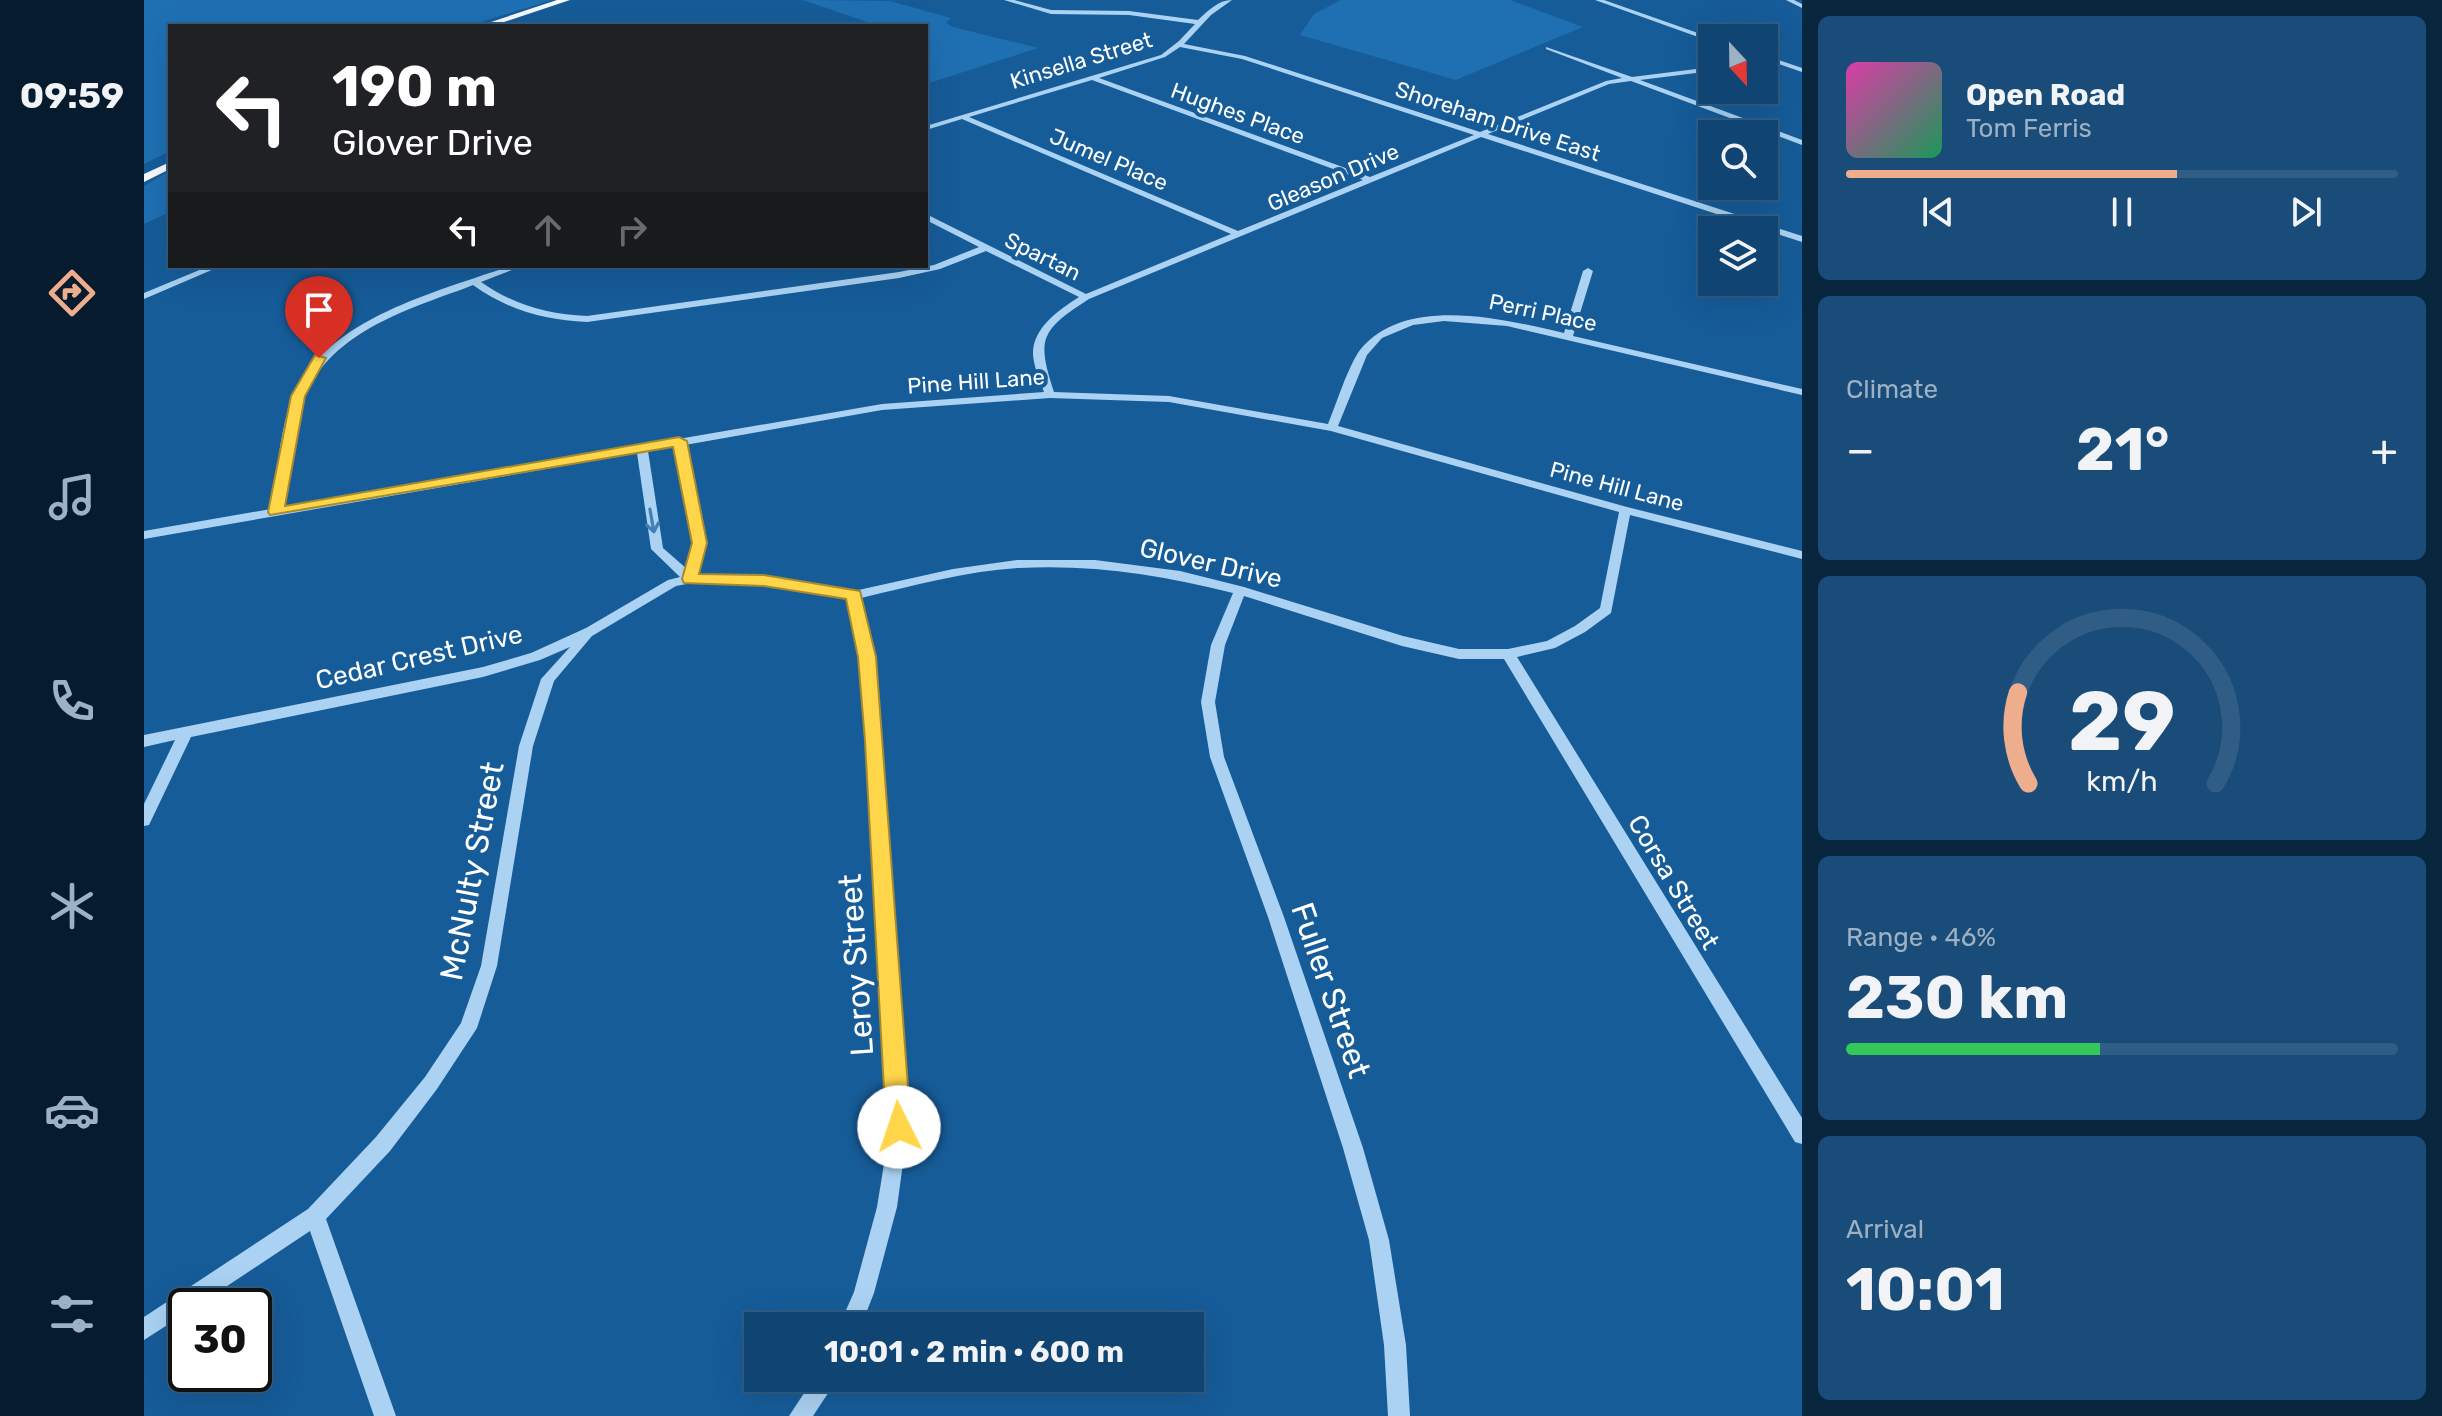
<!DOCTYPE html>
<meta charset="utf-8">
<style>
body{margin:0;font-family:Rubik,sans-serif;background:#194c78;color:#f1f3f6;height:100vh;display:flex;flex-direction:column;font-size:30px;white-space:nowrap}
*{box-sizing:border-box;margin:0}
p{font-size:26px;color:#9cb1c4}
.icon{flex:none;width:44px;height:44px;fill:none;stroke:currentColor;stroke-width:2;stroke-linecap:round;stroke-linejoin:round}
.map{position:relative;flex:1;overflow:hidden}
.drawer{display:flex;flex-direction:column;gap:16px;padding:16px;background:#09263f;width:640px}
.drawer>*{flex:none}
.guide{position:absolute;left:24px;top:24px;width:760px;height:244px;border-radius:0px;box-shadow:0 8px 32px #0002,0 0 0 2px #305d85;background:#202124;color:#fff;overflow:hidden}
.needle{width:52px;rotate:158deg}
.buttons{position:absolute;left:1554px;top:24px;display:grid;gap:16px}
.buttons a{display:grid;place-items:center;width:80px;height:80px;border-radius:0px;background:#104573;box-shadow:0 8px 32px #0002,0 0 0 2px #305d85;font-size:40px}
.speed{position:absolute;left:24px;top:1288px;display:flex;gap:16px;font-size:40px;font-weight:700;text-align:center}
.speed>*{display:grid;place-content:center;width:104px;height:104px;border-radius:50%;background:#104573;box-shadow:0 8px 32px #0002,0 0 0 2px #305d85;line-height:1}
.speed .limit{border:4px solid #111;border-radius:12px;background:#fff;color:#111}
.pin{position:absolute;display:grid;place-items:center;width:68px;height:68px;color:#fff;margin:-82px -34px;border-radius:50% 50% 50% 0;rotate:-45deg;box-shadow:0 0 8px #0007}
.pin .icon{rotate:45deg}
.me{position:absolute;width:88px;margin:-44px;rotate:356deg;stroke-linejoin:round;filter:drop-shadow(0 0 6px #0008)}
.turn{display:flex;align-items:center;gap:28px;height:168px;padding:0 32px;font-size:36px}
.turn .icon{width:104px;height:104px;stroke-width:2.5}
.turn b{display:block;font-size:56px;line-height:68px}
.lanes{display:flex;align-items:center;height:76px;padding:0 32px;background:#0003;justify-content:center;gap:40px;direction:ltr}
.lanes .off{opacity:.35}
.big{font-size:60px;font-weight:700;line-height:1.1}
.drawer .tile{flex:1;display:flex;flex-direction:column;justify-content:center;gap:12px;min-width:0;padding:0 28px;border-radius:12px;background:#194c78}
.drawer .dial{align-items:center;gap:0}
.dial svg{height:208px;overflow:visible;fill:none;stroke:#305d85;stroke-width:7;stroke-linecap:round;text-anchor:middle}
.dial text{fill:#f1f3f6;stroke:none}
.song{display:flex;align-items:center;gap:24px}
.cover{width:96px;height:96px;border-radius:12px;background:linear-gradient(135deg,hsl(320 70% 55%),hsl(150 70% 35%))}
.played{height:8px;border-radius:4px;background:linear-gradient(90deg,#eead8d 60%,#305d85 60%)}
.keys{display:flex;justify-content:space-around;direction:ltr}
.heat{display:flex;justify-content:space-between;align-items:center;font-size:44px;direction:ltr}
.charge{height:12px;border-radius:6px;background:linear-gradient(90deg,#34c759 46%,#305d85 0)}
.trip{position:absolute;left:600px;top:1312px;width:460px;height:80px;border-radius:0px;background:#104573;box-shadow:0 8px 32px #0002,0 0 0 2px #305d85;font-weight:700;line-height:80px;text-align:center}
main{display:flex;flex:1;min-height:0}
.dock{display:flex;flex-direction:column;width:144px;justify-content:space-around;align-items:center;background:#061c2e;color:#9cb1c4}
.dock .icon{width:56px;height:56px}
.dock .selected{color:#eead8d}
.dock b{font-size:36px;color:#f1f3f6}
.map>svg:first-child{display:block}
</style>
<main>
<nav class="dock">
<b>09:59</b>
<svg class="icon selected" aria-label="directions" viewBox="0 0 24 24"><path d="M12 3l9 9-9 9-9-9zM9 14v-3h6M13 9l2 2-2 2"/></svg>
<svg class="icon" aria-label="music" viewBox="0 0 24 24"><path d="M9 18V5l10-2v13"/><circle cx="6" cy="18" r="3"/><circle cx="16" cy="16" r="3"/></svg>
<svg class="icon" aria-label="phone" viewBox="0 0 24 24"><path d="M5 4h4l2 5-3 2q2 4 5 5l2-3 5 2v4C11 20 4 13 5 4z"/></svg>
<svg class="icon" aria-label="climate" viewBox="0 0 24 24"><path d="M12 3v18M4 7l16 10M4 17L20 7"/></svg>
<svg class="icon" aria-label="car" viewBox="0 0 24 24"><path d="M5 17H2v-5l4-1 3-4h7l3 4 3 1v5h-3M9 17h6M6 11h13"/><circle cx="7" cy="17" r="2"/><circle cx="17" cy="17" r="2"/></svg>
<svg class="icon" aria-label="filters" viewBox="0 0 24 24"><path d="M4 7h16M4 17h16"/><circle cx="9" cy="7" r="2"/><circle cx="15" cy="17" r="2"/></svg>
</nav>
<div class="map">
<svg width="1658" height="1416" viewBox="0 0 1658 1416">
<rect width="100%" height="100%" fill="#165c99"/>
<!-- green -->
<g fill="#1f70b3">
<path d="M0 0H408L324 26H26V151L0 164Z"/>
<path d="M659 0 746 1 807 18 802 23 809 27 894 48 782 84V26H735Z"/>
<path d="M1197 0H1366L1439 27 1312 80 1156 35 1170 14Z"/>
<path d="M26 171V212L0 224V186Z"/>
</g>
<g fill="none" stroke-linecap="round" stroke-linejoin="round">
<!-- minor -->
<g fill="#abd2f2" fill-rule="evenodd">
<path d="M860 0H870L907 10 985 11 1054 20C1064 11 1074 0 1088 0L1067 15 1040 44 1101 56 1336 132 1462 81 1478 78 1402 49V47L1488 77 1568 67V71L1496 80 1658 140V145L1487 81 1465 84 1344 134 1658 236V242L1337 137 945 299C897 330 892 338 910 392L1025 396 1184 424C1192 405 1204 366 1216 350 1261 294 1360 319 1420 333L1439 271 1444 268 1449 271 1429 336 1658 389V395L1363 326 1300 321 1269 325 1238 338 1223 355 1194 426 1483 507 1658 551V559L1486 515 1467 613 1441 632 1411 648 1373 657 1658 1118V1144L1651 1142 1360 659H1315L1258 646 1100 596 1081 645 1071 702 1080 757 1140 917 1219 1148 1245 1240 1262 1345 1266 1416H1244L1240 1345 1225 1240 1199 1148 1124 917 1066 757 1057 702 1067 645 1089 593C1018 575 947 564 875 568 822 571 769 586 717 598L730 657 764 1127 753 1207 730 1293 717 1326H695L710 1292 733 1207 746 1127 716 657 704 599C654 591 582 575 532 586L448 636 410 681 389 746 353 966 333 1028 293 1089 246 1151 182 1219 252 1416H230L166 1231 53 1306H42V1313L0 1340V1317L164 1209 232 1137 281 1077 317 1023 337 966 375 746 397 679 426 647 396 660 339 677 47 737 5 825 0 826V804L31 740 0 747V735L339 667 387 653 442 628 524 580 536 577 507 549 493 453 0 539V531L127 509C134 472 135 429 150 395 183 318 293 292 366 266H378L337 282C370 305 403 314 443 316L755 272 790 265 835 247 782 220V214L942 294 1087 234 818 119 782 130V126L1017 55 1035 41 1051 24 985 15 907 14ZM1036 47 1098 59 1330 135 1226 177 955 78 1021 57ZM948 80 1219 180 1094 231 825 117ZM842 251 935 297C915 310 888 328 889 355 890 368 896 380 900 392L738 404 139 507 156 411C175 338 255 312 319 289L329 285C364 310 400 320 443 322L755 278 796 269ZM906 398 1025 402 1187 431 1475 512 1456 608 1431 626 1403 641 1364 649H1315L1259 636 1100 587 1036 571 951 560H873L809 569 710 591 620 577 553 575 562 543 541 445 738 410ZM531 446 550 543 543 569 519 548 504 451Z"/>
<path d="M1451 0H1460L1568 38V42Z"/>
<path d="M1642 0H1650L1658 4V8Z"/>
<path d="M1620 55 1658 68V72L1620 59Z"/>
<path d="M65 266H77L0 299V293Z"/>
<path d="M670 1378H694L669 1416H645Z"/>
</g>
<!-- major -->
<g fill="#f6faff" fill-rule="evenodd">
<path d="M413 0H426L348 26H335Z"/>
<path d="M26 162V169L0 182V174Z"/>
</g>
</g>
<!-- one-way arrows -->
<defs><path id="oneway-shaft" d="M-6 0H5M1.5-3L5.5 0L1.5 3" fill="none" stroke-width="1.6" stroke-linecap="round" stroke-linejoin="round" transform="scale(2)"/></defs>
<use stroke="#437fb4" href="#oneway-shaft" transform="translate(508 521) rotate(80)"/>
<!-- route -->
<path fill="#ffd54a" stroke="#a68a30" stroke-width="2" d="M171 355 182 358 161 396 141 506 535 437 543 441 563 543 555 574 620 575 716 591 732 657 767 1127 763 1136 755 1140 746 1136 742 1127 721 741 714 657 702 599 620 586 540 583 538 579 548 543 529 447 126 515 124 512 147 396Z"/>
<g text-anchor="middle" stroke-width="8" stroke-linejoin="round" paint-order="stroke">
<!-- far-street labels -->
<g font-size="22" fill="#fff" stroke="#165c99">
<text transform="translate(937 60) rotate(-17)" y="8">Kinsella Street</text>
<text transform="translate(1094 113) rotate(20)" y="8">Hughes Place</text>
<text transform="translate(1354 121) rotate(18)" y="8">Shoreham Drive East</text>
<text transform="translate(965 159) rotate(23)" y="8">Jumel Place</text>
<text transform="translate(1189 177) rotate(-23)" y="8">Gleason Drive</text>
<text transform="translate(899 256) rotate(26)" y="8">Spartan</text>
<text transform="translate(1399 312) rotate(12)" y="8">Perri Place</text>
<text transform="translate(832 381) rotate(-4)" y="8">Pine Hill Lane</text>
<text transform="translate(1473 486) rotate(15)" y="8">Pine Hill Lane</text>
</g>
<!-- street labels -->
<g font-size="26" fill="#fff" stroke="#165c99">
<text transform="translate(1067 563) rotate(13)" y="9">Glover Drive</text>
<text transform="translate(275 657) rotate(-13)" y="9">Cedar Crest Drive</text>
<text transform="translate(1530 882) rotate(59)" y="9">Corsa Street</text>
</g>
<!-- near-street labels -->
<g font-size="32" fill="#fff" stroke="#165c99">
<text transform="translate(328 871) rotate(-79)" y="11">McNulty Street</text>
<text transform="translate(712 965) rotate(-94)" y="11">Leroy Street</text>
<text transform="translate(1187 990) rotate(71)" y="11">Fuller Street</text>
</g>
</g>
</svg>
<div class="buttons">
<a><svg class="needle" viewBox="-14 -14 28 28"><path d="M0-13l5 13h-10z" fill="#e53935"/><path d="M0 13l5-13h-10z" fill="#9cb1c4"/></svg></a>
<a><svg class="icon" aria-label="search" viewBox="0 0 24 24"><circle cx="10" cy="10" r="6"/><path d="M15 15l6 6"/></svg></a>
<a><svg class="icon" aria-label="layers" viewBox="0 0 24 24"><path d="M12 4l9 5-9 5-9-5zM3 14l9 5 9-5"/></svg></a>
</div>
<div class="speed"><div class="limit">30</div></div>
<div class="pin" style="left:175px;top:358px;background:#d93025"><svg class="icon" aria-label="arrive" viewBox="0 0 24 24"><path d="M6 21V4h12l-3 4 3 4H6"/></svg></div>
<svg class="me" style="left:755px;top:1127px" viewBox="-20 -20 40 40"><circle r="19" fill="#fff"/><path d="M0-13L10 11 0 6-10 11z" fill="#ffd54a"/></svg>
<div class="trip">10:01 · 2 min · 600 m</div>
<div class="guide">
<div class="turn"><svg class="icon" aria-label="left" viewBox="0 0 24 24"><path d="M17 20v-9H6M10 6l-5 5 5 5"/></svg><div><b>190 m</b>Glover Drive</div></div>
<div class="lanes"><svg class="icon" aria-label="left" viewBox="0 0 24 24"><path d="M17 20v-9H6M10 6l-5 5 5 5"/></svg><svg class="icon off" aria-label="ahead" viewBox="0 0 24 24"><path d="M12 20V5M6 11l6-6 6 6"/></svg><svg class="icon off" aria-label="right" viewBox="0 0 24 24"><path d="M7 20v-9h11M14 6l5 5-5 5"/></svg></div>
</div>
</div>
<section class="drawer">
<div class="tile">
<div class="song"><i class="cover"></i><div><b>Open Road</b><p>Tom Ferris</p></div></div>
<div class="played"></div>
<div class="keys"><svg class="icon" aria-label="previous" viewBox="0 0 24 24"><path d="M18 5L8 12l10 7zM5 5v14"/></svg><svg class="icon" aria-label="pause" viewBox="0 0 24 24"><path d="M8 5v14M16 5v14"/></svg><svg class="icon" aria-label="next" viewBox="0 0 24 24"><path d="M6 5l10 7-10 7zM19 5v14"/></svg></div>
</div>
<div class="tile"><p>Climate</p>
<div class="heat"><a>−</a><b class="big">21°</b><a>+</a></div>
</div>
<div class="tile dial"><svg viewBox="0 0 100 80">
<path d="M14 69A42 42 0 1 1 86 69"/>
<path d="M14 69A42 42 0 0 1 10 34" stroke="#eead8d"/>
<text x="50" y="56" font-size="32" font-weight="700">29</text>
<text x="50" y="72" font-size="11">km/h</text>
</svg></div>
<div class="tile"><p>Range · 46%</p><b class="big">230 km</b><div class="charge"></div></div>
<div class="tile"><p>Arrival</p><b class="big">10:01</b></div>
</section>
</main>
